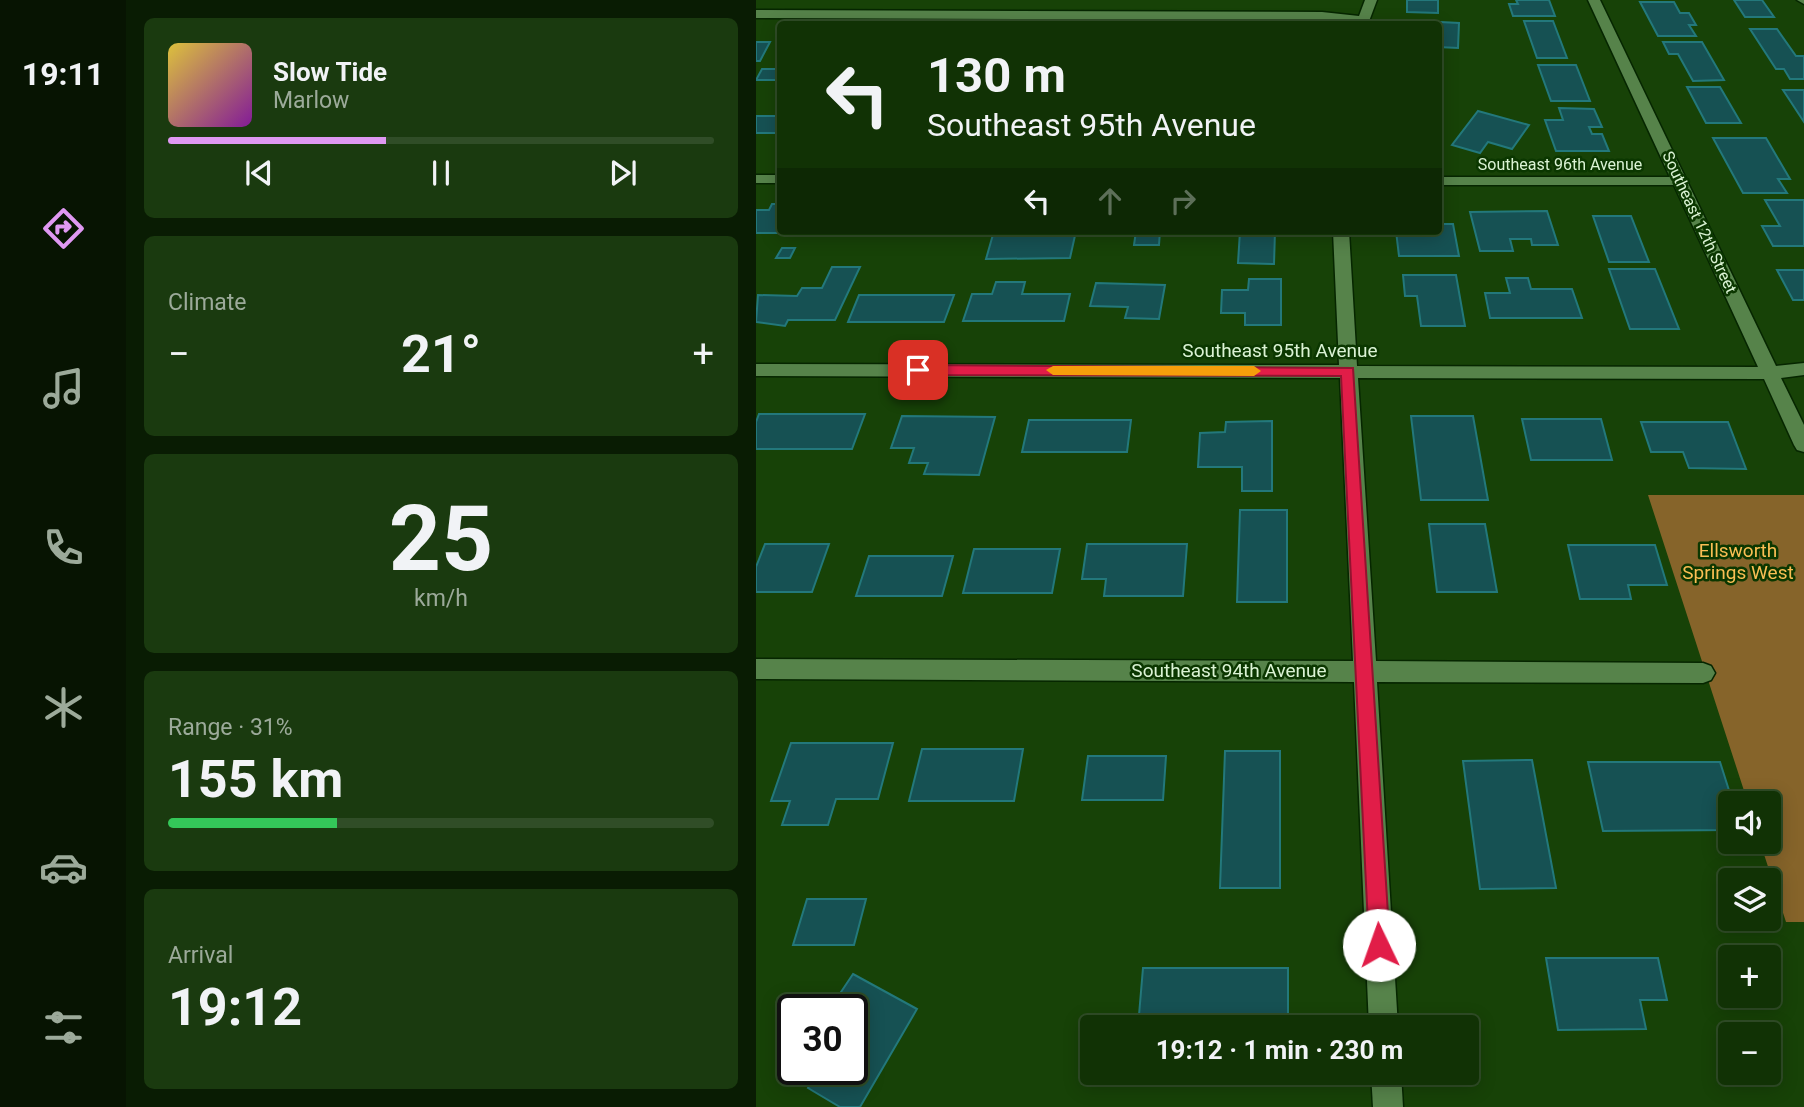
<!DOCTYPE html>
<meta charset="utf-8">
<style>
body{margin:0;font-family:Roboto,sans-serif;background:#1a3a0f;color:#f1f3f6;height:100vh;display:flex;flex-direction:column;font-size:26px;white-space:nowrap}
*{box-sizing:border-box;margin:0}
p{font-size:23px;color:#9caa9a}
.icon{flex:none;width:38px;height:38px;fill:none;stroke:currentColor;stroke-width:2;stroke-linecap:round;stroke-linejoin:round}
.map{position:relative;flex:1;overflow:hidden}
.drawer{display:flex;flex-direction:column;gap:18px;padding:18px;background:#091c03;width:630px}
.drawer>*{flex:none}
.guide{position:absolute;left:21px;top:21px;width:665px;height:214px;border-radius:7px;box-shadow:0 4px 18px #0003,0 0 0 2px #304d27;background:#113205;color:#f1f3f6;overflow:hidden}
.buttons{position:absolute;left:962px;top:791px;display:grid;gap:14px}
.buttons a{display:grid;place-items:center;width:63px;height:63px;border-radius:7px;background:#113205;box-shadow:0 4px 18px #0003,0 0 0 2px #304d27;font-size:35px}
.speed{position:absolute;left:21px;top:994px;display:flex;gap:14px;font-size:35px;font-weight:700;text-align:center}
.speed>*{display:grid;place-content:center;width:91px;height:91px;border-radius:50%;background:#113205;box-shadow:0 4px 18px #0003,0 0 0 2px #304d27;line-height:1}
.speed .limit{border:4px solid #111;border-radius:10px;background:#fff;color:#111}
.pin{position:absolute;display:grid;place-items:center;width:60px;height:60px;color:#fff;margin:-30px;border-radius:14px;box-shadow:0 4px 10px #0006}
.me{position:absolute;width:77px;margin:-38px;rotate:357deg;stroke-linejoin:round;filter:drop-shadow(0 0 5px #0008)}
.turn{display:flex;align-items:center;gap:24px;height:147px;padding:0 35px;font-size:32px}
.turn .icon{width:91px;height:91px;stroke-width:2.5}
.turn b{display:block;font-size:49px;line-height:60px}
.lanes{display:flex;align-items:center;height:66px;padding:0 35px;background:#0003;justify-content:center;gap:35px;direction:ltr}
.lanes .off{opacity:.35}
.big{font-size:52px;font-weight:700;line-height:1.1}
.drawer .tile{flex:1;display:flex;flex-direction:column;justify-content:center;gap:10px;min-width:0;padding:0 24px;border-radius:10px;background:#1a3a0f}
.drawer .dial{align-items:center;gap:0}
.dial b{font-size:91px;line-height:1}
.song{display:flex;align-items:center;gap:21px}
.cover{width:84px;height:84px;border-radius:10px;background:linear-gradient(135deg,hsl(50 70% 55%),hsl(290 70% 35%))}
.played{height:7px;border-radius:4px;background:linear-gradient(90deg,#df98f2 40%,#304d27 40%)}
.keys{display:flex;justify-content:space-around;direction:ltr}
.heat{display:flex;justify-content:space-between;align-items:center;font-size:38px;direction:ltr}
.charge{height:10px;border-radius:5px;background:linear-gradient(90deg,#34c759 31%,#304d27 0)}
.trip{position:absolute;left:324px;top:1015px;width:399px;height:70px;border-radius:7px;background:#113205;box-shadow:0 4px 18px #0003,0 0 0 2px #304d27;font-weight:700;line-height:70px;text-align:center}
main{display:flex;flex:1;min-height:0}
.dock{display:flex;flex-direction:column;width:126px;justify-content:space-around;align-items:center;background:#071402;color:#9caa9a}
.dock .icon{width:49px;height:49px}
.dock .selected{color:#df98f2}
.dock b{font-size:32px;color:#f1f3f6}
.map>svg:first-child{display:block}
</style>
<main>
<nav class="dock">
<b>19:11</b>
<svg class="icon selected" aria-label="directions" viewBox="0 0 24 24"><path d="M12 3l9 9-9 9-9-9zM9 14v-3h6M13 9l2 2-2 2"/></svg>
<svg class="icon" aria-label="music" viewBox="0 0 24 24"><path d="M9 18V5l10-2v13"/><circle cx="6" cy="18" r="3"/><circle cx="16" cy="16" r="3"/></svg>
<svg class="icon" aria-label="phone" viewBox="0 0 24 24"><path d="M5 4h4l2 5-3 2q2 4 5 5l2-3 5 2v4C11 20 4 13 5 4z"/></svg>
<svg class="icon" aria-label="climate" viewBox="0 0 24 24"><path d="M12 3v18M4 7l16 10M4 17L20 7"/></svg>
<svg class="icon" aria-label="car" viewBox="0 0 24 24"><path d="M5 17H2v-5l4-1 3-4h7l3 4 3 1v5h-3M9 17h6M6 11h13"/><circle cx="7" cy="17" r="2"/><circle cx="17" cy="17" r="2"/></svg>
<svg class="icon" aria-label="filters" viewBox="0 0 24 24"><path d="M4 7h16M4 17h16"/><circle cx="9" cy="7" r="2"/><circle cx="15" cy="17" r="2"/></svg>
</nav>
<section class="drawer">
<div class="tile">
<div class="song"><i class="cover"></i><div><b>Slow Tide</b><p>Marlow</p></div></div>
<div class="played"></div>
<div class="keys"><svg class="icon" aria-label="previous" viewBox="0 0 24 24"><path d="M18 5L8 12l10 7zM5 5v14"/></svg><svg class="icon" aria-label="pause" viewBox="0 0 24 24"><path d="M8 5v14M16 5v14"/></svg><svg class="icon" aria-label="next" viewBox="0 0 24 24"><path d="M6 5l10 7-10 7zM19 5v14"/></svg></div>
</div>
<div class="tile"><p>Climate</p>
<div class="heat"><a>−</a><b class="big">21°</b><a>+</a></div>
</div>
<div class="tile dial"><b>25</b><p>km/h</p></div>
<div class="tile"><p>Range · 31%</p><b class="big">155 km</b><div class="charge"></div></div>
<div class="tile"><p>Arrival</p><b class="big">19:12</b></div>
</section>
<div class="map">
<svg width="1048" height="1107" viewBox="0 0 1048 1107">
<rect width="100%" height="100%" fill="#174207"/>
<!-- forest -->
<path fill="#86642a" d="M892 495H1048V922H1030L1004 842H1013V803H992Z"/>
<!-- building -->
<g fill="#165153" stroke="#23787b" stroke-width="2">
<path d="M651 0H682V13L651 12Z"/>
<path d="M760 0H793L799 16H757L753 4H762Z"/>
<path d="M978 0H1006L1018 17H989Z"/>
<path d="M884 2H918L924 13H933L940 25H933L940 36H902Z"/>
<path d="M646 20 703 23 702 48 682 47V24H646Z"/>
<path d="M768 21H797L811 58H781Z"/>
<path d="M994 29H1021L1040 56H1048V79H1034L1028 69H1020Z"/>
<path d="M0 42H14L4 61H0Z"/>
<path d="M907 42H946L968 80 937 81 922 54H913Z"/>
<path d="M782 65H820L834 101H795Z"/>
<path d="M6 69H24V77L23 80H0Z"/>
<path d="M931 87H964L985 123H950Z"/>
<path d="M1027 90H1048V122Z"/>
<path d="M803 108 838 109 846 127H833L836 134H846L853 151H800L789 120H807Z"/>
<path d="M722 111 773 125 756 149 732 142 724 153 696 145Z"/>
<rect x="0" y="116" width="24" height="17"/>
<path d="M957 138H1010L1034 179H1022L1031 193H987Z"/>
<path d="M1009 200H1048V246H1017L1006 226H1024Z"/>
<path d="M16 204H24V231H30L28 233H0V210H13Z"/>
<path d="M791 211 802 245H776L775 239H754L757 251H724L714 212Z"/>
<path d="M837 216H875L893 262H853Z"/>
<path d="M682 224H697L703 256H643L640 231H682Z"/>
<path d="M238 231H320L314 258 230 259Z"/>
<path d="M380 231H434H404L403 245H378Z"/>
<path d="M484 231H519L518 264 482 263Z"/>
<path d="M26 248H39L34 258H20Z"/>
<path d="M76 267H104L79 320H32L29 326 0 322 2 295 41 296 46 288H66Z"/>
<path d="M853 269H899L923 329H874Z"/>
<path d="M1021 270H1048V300H1037Z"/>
<path d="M647 275H700L709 326H665L661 296H649Z"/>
<path d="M750 278H772L775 289H816L826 318H734L729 293H754Z"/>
<path d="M493 279H525V325H489V313H465L466 290H492Z"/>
<path d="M240 282H269L266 294H314L308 321H207L216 294H236Z"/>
<path d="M340 283 409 285 403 319 369 318 372 307 334 306Z"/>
<path d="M103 295H198L188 322H92Z"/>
<path d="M3 414H109L96 449H0V422Z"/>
<path d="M146 416 239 417 223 475 168 474 172 463H153L158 448H135Z"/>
<path d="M655 416H717L732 500H665Z"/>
<path d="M766 419H845L856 460H775Z"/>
<path d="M273 420H375L371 452H266Z"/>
<path d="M516 421V491H486V467H442L444 433 469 432 470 422Z"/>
<path d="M885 422H972L990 469 933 468 927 452H895Z"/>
<path d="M484 510H531V602H481Z"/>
<path d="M673 524H729L741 592H681Z"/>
<path d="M9 544H73L56 592H0V567Z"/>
<path d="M331 544H431L427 596H348L350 579H326Z"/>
<path d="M812 545H899L911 585H872L875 599H824Z"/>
<path d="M218 549H304L296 593H207Z"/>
<path d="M113 556H197L186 596H100Z"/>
<path d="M35 743H137L122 799H80L72 825H26L34 801H15Z"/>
<path d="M166 749H267L258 801H153Z"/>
<path d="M469 751H524V888H464Z"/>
<path d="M332 756H410L407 800H326Z"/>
<path d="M776 760 800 888 724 889 707 761Z"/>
<path d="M832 762H964L977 803H975V830L847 831Z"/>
<path d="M51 899H110L98 945H37Z"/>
<path d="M790 958H902L911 1000H884L890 1029 802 1030Z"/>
<path d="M387 968H532V1027H382Z"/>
<path d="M97 974 161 1009 104 1107H84L52 1088 64 1069H96V1010H73Z"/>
</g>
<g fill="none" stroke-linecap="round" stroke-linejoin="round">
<defs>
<g id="minor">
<path d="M609 0H621L612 24 566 20 0 18V10L566 12 603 16Z"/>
<path d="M832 0H844L1020 366 1048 363V375L1025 378 1048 425V452L1041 450 1038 445 1008 379 602 378 620 661 947 663 955 666 959 673 955 680 947 683 621 682 642 1027H613L598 682 0 679V659L597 661 584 378 0 376V364L583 365 577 231H593L601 366 1002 367 918 185H682V177H914Z"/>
<path d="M1041 0H1048V4Z"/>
<rect x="0" y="175" width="24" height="8"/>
<path d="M615 1073H645L647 1107H617Z"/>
</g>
</defs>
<!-- minor casing -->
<use href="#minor" stroke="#062600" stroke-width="3"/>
<!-- minor -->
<use href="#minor" fill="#56834a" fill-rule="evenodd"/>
</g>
<!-- route -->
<path fill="#e11d48" stroke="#92132f" stroke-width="2" d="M162 365 597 368 634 945 631 952 623 955 616 952 613 945 585 376 162 375 155 370Z"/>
<!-- slow -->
<path fill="#f59e0b" d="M297 366H498L505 371 498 376 297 375 290 370Z"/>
<g text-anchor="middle" stroke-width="5" stroke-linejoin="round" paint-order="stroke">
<!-- far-street labels -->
<g font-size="16" fill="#dbf3d4" stroke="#0b3700">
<text x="804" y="170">Southeast 96th Avenue</text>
<text transform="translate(944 222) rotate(65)" y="6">Southeast 12th Street</text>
</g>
<!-- street labels -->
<g font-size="19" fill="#dbf3d4" stroke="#0b3700">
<text x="524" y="357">Southeast 95th Avenue</text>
<text x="473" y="677">Southeast 94th Avenue</text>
</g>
<!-- park labels -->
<g font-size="19" fill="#fabe54" stroke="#0b3700">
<text x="982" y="557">Ellsworth<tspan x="982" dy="22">Springs West</tspan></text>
</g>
</g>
</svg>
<div class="buttons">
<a><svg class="icon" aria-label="sound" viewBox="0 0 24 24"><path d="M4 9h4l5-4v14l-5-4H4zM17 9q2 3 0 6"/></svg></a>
<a><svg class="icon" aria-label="layers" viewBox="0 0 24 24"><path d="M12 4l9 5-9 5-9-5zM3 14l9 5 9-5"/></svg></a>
<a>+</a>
<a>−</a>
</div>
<div class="speed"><div class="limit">30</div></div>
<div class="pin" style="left:162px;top:370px;background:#d93025"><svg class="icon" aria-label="arrive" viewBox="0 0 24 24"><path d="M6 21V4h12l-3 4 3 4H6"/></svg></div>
<svg class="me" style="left:623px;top:945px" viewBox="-20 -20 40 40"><circle r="19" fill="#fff"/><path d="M0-13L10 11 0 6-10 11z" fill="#e11d48"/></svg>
<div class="trip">19:12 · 1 min · 230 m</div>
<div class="guide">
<div class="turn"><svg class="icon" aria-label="left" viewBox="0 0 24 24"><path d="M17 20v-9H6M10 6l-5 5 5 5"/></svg><div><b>130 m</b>Southeast 95th Avenue</div></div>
<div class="lanes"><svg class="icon" aria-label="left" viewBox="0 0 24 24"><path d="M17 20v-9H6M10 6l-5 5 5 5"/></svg><svg class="icon off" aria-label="ahead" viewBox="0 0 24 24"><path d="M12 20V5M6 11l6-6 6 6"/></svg><svg class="icon off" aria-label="right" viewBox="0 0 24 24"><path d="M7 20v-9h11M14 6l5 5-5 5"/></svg></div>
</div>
</div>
</main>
